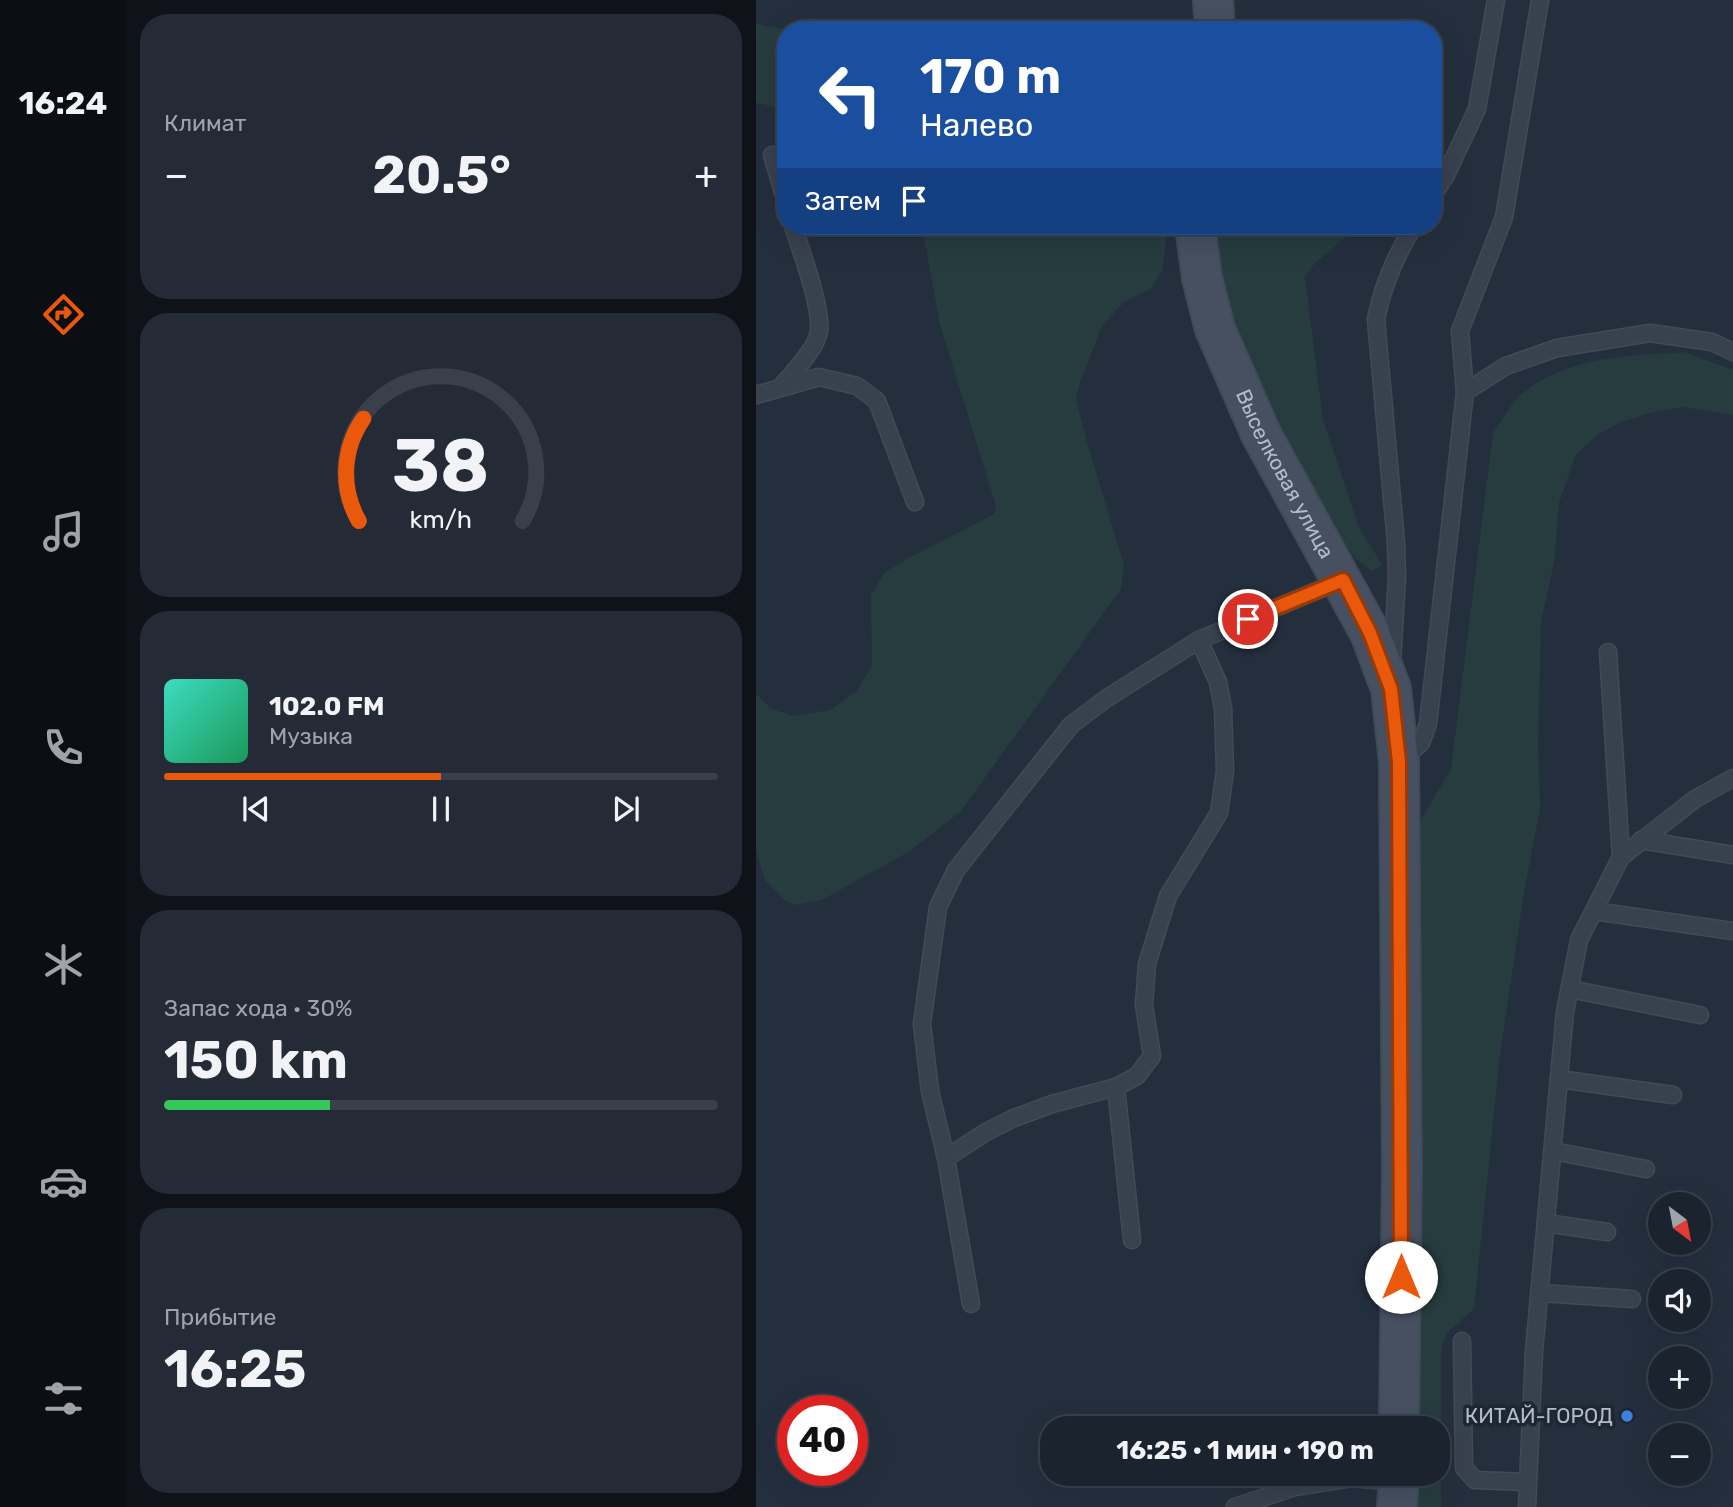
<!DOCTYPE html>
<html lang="ru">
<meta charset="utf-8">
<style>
body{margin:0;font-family:Rubik,sans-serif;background:#242b36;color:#f1f3f6;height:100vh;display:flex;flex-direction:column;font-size:26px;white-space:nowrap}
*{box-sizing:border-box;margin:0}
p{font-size:23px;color:#a0a4aa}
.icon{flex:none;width:38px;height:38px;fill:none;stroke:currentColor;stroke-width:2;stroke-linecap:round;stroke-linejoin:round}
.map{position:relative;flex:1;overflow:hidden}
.sheet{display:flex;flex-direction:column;gap:14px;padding:14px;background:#0f1319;width:630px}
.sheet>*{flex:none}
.hud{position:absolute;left:21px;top:21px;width:665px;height:214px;border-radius:28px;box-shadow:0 7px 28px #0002,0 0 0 2px #39404a;background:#1a4fa0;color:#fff;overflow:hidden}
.needle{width:46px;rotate:148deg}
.fabs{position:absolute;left:892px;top:1192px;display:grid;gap:14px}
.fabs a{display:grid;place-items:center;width:63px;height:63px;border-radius:50%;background:#1b232e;box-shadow:0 7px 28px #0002,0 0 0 2px #39404a;font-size:35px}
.speed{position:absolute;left:21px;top:1395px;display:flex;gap:14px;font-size:35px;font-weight:700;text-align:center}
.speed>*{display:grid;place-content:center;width:91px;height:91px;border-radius:50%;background:#1b232e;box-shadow:0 7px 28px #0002,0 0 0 2px #39404a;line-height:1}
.speed .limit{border:10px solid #d22;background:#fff;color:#111}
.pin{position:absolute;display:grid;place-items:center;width:60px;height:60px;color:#fff;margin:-30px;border:4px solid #fff;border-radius:50%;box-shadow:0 2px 7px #0007}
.me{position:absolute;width:77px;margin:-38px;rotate:0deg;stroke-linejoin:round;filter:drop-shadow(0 0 5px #0008)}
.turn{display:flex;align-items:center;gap:24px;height:147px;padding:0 28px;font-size:32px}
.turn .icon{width:91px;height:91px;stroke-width:2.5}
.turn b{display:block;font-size:49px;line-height:60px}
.then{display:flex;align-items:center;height:66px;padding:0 28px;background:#0003;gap:14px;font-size:26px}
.big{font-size:52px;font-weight:700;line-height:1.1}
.sheet .card{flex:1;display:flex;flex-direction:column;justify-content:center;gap:10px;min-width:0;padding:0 24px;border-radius:28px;background:#242b36}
.sheet .dial{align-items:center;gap:0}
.dial svg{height:182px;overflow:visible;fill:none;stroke:#39404a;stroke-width:7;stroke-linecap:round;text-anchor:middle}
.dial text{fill:#f1f3f6;stroke:none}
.song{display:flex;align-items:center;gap:21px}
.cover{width:84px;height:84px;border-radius:10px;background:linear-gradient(135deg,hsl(170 70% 55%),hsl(150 70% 35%))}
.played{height:7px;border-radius:4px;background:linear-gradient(90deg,#ea580c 50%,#39404a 50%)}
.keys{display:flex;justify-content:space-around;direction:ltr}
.heat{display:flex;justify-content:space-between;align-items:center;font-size:38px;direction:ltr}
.charge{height:10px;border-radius:5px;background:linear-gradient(90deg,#34c759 30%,#39404a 0)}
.trip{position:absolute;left:284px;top:1416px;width:410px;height:70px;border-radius:28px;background:#1b232e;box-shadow:0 7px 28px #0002,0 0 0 2px #39404a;font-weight:700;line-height:70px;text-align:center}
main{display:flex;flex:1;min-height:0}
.dock{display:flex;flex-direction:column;width:126px;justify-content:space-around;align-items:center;background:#0b0e12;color:#a0a4aa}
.dock .icon{width:49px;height:49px}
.dock .active{color:#ea580c}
.dock b{font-size:32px;color:#f1f3f6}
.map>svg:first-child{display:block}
</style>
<main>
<nav class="dock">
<b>16:24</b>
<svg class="icon active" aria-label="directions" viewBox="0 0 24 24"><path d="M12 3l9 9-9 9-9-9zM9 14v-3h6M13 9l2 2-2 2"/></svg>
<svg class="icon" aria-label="music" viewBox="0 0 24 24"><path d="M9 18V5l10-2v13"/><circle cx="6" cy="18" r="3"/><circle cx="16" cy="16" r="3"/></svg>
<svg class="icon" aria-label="phone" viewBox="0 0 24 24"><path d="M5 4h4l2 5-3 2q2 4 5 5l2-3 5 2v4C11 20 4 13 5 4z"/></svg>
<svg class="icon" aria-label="climate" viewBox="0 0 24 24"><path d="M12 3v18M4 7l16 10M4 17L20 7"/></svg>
<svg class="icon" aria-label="car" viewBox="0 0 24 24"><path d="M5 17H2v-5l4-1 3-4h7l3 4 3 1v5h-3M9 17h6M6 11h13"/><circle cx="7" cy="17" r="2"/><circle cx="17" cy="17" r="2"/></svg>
<svg class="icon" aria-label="filters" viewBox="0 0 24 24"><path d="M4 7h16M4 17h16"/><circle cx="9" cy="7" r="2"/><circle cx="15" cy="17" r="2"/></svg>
</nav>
<section class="sheet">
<div class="card"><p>Климат</p>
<div class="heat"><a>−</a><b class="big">20.5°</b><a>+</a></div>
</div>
<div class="card dial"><svg viewBox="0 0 100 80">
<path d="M14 69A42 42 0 1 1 86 69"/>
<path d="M14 69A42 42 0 0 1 16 24" stroke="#ea580c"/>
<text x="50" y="56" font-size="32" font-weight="700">38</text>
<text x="50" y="72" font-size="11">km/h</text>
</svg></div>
<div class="card">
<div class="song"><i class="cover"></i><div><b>102.0 FM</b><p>Музыка</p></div></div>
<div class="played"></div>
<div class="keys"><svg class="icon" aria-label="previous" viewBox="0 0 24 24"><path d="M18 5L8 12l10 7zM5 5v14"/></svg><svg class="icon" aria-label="pause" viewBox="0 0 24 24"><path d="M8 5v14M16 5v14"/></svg><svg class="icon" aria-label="next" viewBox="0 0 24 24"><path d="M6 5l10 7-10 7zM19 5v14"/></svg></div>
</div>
<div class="card"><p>Запас хода · 30%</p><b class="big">150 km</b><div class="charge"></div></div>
<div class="card"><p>Прибытие</p><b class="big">16:25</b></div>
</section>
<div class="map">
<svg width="977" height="1507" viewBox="0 0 977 1507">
<rect width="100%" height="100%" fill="#242f3e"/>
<!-- green -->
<g fill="#263c3f">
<path d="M0 24 34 30H30V109L0 103Z"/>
<path d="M166 226H412L406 271 395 289 368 302 346 326 324 382 320 399 331 442 368 565 365 589 205 811 154 851 66 900 40 905 30 901 9 880 0 851V694L14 708 36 716 74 710 100 692 116 666 115 595 129 572 153 558 238 514 240 506 184 325Z"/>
<path d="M462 226H603L558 264 549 277 567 420 602 525 626 565 616 571 600 559 566 514 522 441 480 331 464 275Z"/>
<path d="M928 352 977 370V415L927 407 894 413 865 422 841 435 819 456 803 503 798 562 785 623 782 742 784 809 768 892 743 1062 718 1309 692 1332 685 1346V1507H662V1474H681V1428H662L667 1114 662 824 695 769 737 433C746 420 755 403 767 393 812 356 873 356 928 352Z"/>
</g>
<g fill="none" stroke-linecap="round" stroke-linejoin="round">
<defs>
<g id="lane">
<path d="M16 155 30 202"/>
<path d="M677 195 690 175 721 109 740 0"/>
<path d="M24 388C35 374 61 349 63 331 66 307 45 251 37 226"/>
<path d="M709 392 750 366 801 348 894 333 956 342 977 352"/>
<path d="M0 395 63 377 101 386 121 401 159 502"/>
<path d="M852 652 865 857"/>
<path d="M636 662 641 577 640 543 620 319C627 285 639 256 658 226"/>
<path d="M644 761 665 743 672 724 709 392 704 331 748 217 784 0"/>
<path d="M885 840 977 855"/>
<path d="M838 911 977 931"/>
<path d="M814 989 944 1015"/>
<path d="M803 1079 917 1095"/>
<path d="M360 1087 376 1240"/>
<path d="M797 1151 890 1169"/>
<path d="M190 1158 174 1091 166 1024 182 907 200 870 315 725 351 698 443 640 584 581"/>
<path d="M790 1223 851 1232"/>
<path d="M784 1293 876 1299"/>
<path d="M215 1304 190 1158 230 1132 258 1118 296 1104 360 1087 381 1076 396 1056 388 1005 391 964 412 896 463 813 469 771 467 708 462 682 443 640"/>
<path d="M706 1341 708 1468 719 1480 772 1482"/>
<path d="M479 1507 539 1487 595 1478 643 1482"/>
<path d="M771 1507 778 1351 809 1012 823 940 865 857 939 799 977 778"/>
</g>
<g id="secondary">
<path d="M457 0 459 30"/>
<path id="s1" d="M439 226 446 278 459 329 505 434 614 633 635 689 643 762 646 1168 643 1428"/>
<path d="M641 1507 643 1474"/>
</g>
</defs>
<!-- lane casing -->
<use href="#lane" stroke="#414a57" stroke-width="19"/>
<!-- secondary casing -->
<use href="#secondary" stroke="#414a57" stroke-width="42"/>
<!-- lane -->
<use href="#lane" stroke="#38414e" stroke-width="16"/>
<!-- secondary -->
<use href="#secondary" stroke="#465061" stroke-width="38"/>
</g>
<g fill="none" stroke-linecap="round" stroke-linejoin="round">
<defs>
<path id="route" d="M492 619 587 580 614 633 635 689 643 762 645 1277"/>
</defs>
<!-- route casing -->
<use href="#route" stroke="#983908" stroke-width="18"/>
<!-- route -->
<use href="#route" stroke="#ea580c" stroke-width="12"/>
</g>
<!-- markers -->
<circle fill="#3f7fe0" stroke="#1d2633" stroke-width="2.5" cx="871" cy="1416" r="7"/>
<g text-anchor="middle" stroke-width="7" stroke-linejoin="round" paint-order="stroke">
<!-- street labels -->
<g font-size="21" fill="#b4bcc9" stroke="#1d2633">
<text dy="7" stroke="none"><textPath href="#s1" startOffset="266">Выселковая улица</textPath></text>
</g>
<!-- poi labels -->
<g font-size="21" fill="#b4bcc9" stroke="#1d2633" text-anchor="end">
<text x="857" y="1423">КИТАЙ-ГОРОД</text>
</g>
</g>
</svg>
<div class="fabs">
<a><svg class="needle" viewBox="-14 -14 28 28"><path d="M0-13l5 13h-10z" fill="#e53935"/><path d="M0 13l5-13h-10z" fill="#a0a4aa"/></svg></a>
<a><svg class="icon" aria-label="sound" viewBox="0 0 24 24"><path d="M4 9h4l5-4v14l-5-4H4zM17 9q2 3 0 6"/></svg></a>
<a>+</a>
<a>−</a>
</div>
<div class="speed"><div class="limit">40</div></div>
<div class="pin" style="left:492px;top:619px;background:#d93025"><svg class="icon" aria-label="arrive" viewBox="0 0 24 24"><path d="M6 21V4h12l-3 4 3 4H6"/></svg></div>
<svg class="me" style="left:645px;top:1277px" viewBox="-20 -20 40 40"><circle r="19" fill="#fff"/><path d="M0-13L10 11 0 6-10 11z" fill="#ea580c"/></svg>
<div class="trip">16:25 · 1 мин · 190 m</div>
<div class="hud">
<div class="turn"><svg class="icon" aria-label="left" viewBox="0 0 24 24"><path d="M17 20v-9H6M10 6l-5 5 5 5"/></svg><div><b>170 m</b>Налево</div></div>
<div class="then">Затем<svg class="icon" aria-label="arrive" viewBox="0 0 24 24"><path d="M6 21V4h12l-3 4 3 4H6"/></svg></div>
</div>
</div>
</main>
